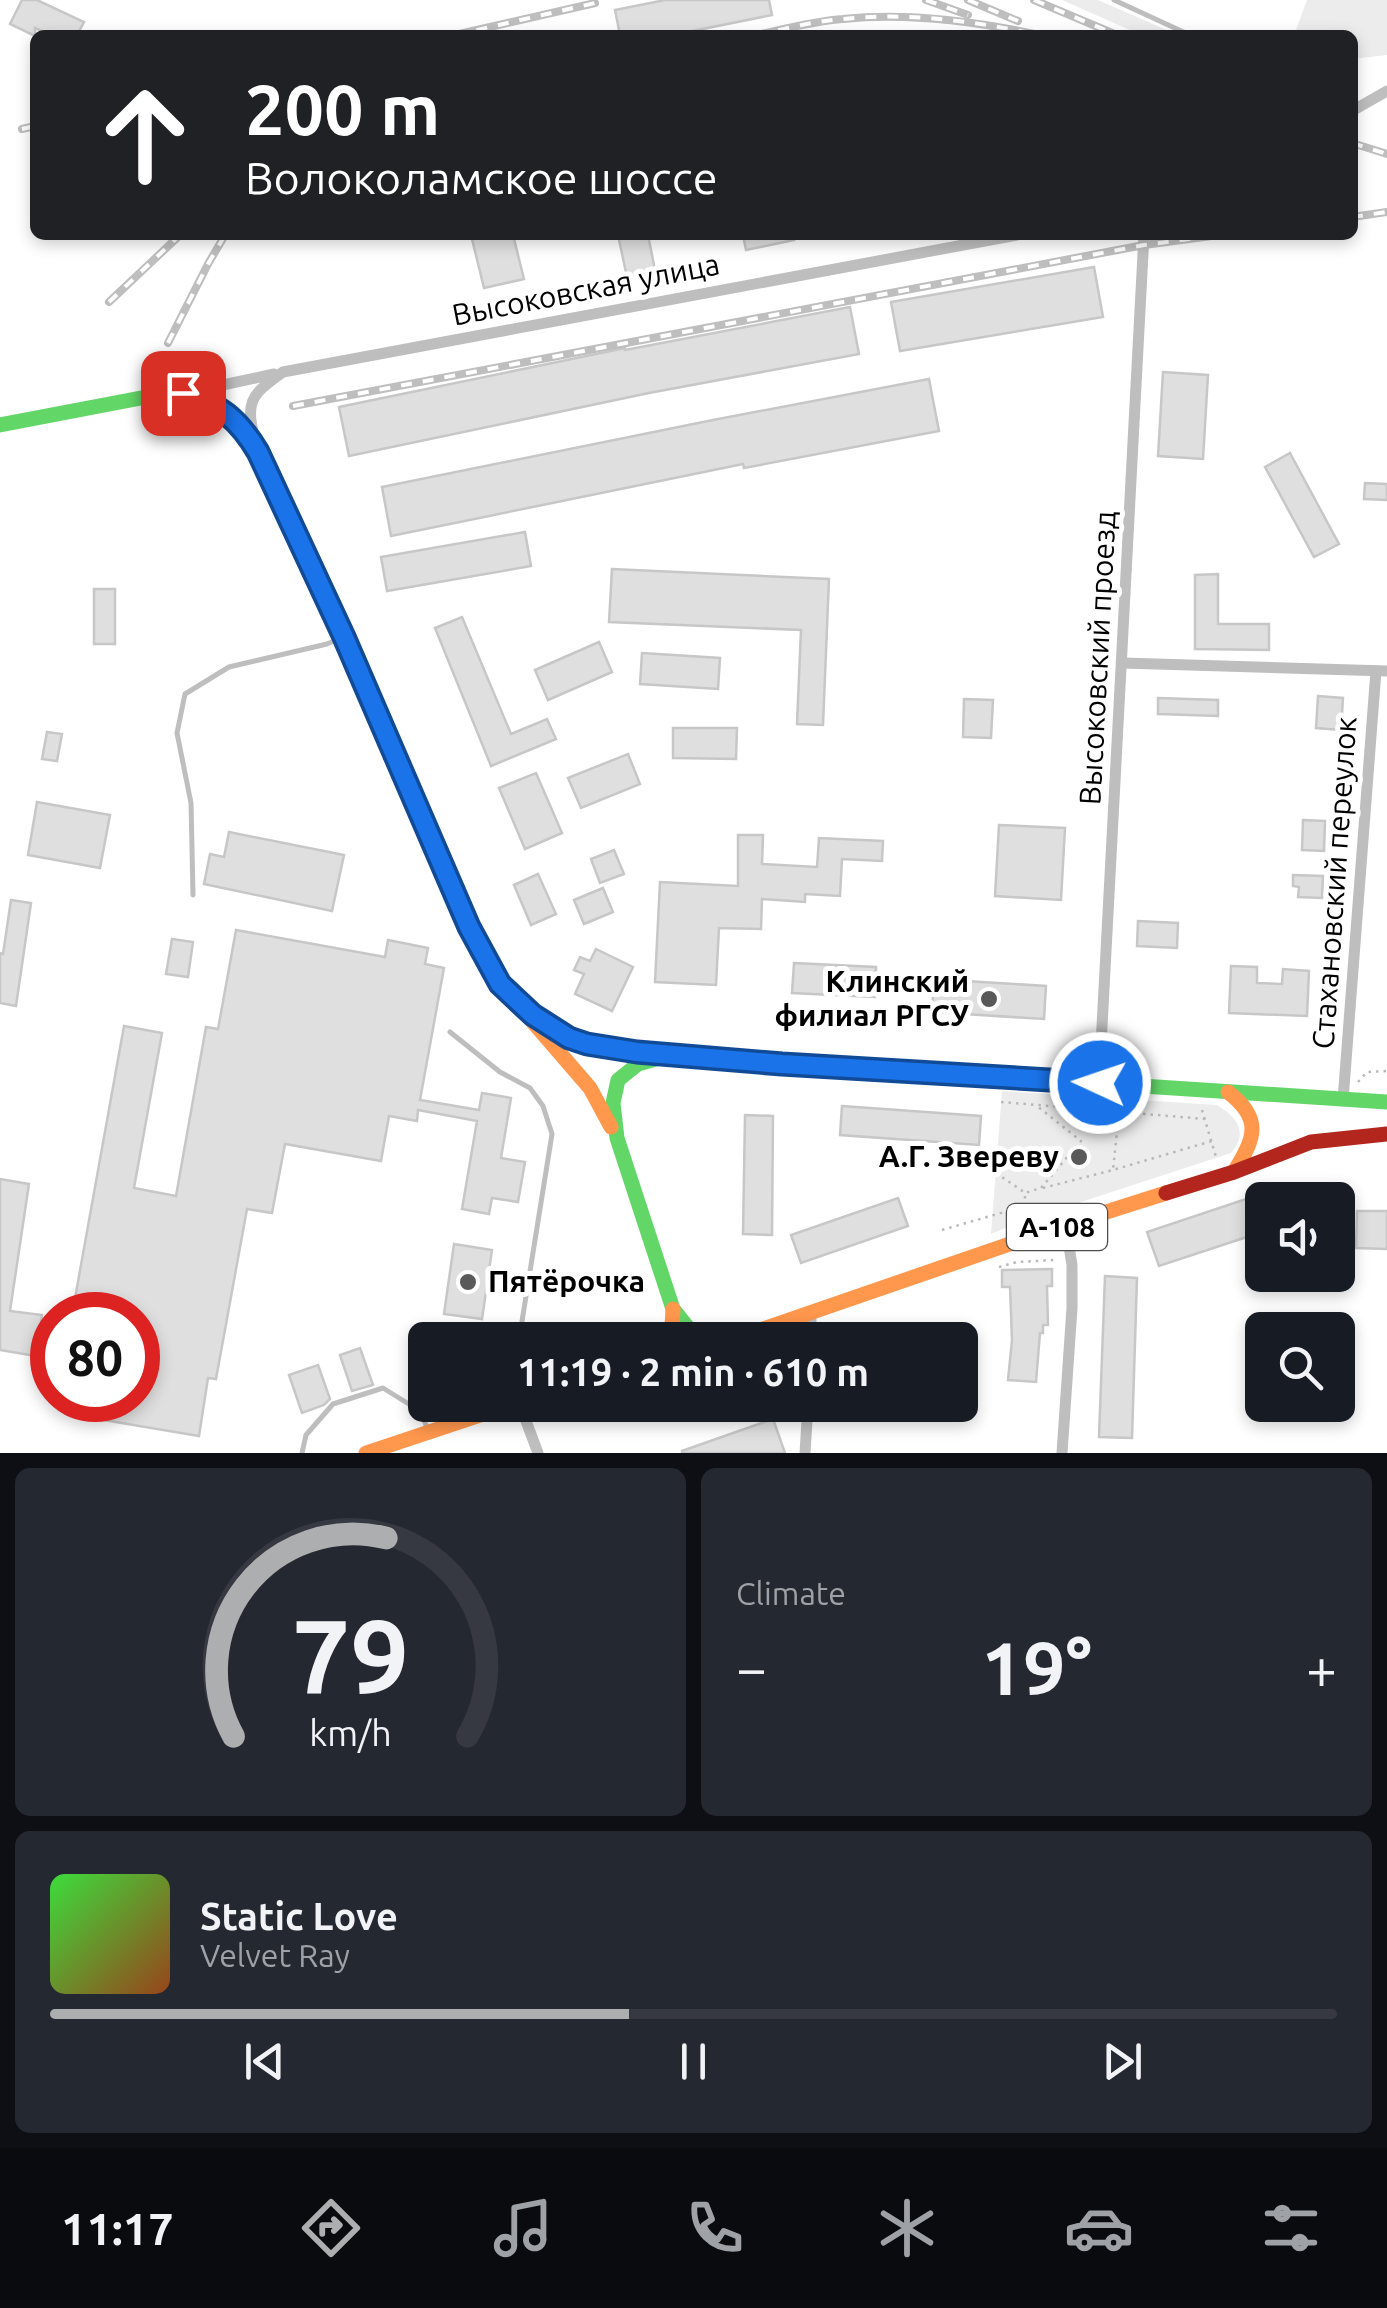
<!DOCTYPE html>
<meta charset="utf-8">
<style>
body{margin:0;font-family:Ubuntu,sans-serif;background:#242831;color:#f1f3f6;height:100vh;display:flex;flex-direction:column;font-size:38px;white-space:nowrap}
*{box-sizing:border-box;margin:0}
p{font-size:32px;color:#9ea1a6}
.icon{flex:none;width:55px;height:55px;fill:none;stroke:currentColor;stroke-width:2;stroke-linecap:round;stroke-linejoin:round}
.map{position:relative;height:1453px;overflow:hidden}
.sheet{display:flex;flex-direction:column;gap:15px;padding:15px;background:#0d0f14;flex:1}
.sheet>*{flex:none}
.banner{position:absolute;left:30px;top:30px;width:1328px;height:210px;border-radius:15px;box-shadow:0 5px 15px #0003;background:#202124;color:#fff;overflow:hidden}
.controls{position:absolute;left:1245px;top:1182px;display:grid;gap:20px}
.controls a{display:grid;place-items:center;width:110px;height:110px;border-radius:15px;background:#171b24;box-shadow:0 5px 15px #0003;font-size:50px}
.speed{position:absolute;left:30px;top:1292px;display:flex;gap:20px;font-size:50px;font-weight:700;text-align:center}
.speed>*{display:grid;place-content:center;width:130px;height:130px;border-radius:50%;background:#171b24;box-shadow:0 5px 15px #0003;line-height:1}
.speed .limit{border:15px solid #d22;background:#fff;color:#111}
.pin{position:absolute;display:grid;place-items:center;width:85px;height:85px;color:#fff;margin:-42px;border-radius:20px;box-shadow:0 5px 15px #0006}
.me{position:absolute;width:110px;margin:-55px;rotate:273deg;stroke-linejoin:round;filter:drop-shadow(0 0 8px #0008)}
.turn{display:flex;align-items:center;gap:35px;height:210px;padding:0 50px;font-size:45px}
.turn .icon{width:130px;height:130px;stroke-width:2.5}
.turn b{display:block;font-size:70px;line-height:85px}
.big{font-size:75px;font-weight:700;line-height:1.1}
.sheet .tile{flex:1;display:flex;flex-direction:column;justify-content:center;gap:15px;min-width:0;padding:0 35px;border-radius:15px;background:#242831}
.sheet .dial{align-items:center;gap:0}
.dial svg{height:260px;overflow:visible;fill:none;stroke:#363941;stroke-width:7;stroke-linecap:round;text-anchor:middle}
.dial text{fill:#f1f3f6;stroke:none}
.song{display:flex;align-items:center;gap:30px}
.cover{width:120px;height:120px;border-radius:15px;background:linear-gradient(135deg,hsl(120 70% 55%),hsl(20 70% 35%))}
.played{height:10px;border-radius:5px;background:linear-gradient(90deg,#adaeaf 45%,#363941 45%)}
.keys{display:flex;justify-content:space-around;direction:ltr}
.heat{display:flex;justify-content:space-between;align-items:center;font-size:55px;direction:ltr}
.sheet .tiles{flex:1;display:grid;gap:15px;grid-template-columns:1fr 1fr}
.tile:last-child{grid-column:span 2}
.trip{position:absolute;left:408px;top:1322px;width:570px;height:100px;border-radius:15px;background:#171b24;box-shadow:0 5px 15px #0003;font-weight:700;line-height:100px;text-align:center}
.dock{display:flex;height:160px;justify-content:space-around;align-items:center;background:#090b0e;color:#9ea1a6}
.dock .icon{width:70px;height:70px}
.dock .active{color:#adaeaf}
.dock b{font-size:45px;color:#f1f3f6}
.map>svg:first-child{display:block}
</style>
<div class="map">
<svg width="1387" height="1453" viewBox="0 0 1387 1453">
<rect width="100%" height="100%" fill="#fff"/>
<!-- green -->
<g fill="#ececec">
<path d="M1062 0H1098L1178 35H1141Z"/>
<path d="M1307 0H1387V55L1353 59 1352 35H1294Z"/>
<path d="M1002 1091 1217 1105C1237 1117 1249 1132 1231 1153L1023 1221 991 1234Z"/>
</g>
<!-- building -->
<g fill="#dfdfdf" stroke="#c7c7c7" stroke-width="2.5">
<path d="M22 0H37L84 22 77 35H50L35 28V36L10 24Z"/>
<path d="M665 0H769L772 15 673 35H620L615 10Z"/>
<path d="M471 235H513L524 279 484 288Z"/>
<path d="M618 235H648L655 270 627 277Z"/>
<path d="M743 235H793L794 240 746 250Z"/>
<path d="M1094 267 1103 317 900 351 891 302Z"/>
<path d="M850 307 859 354 649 393 349 456 339 407 625 348V350Z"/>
<path d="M1163 372 1208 375 1203 459 1158 456Z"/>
<path d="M929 379 939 431 744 468 743 464 391 536 382 487 713 420Z"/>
<path d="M1290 453 1339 544 1314 557 1265 467Z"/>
<path d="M1365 483 1387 484V500L1364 499Z"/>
<path d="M525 532 531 566 387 591 381 557Z"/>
<path d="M612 569 829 579 823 725 797 724 801 630 609 622Z"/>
<path d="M1218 574V624H1269V650L1195 649V575Z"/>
<rect x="94" y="589" width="21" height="55"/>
<path d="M462 617 511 734 547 719 556 739 491 766 435 628Z"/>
<path d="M599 642 612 672 548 700 535 670Z"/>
<path d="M642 653 720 658 718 689 640 684Z"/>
<path d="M1318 696 1343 698 1341 730 1316 728Z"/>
<path d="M1158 698 1218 700V716L1158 714Z"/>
<path d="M964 699 993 700 991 738 963 737Z"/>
<path d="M673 728H737L736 759 673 758Z"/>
<path d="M47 732 62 734 57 761 42 759Z"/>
<path d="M628 754 640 784 581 808 568 778Z"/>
<path d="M536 773 562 833 525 849 499 788Z"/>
<path d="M37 802 110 815 100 868 28 855Z"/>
<path d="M1303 820 1325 821 1324 851 1302 850Z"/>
<path d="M999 825 1065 828 1061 900 995 896Z"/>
<path d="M229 832 344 855 332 911 204 884 210 854 224 857Z"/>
<path d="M738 835H763L762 864 817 867 819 838 883 841 882 861 842 859 840 896 805 894V902L762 899 761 929 719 928 716 985 655 982 660 882 738 886Z"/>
<path d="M614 850 624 874 600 883 591 859Z"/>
<path d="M538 874 556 914 531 925 514 885Z"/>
<path d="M1293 875 1323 876 1322 898 1298 897 1299 887 1293 886Z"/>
<path d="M603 888 613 912 584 924 574 900Z"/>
<path d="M11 900 31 903 16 1006 0 1003V953L3 954Z"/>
<path d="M1138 921 1178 923 1177 948 1137 946Z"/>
<path d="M236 930 385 957 388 940 428 948 425 964 444 968 420 1100 479 1110 482 1093 511 1098 501 1158 525 1162 518 1202 492 1198 489 1214 462 1209 477 1121 418 1110 417 1121 389 1116 381 1161 285 1144 272 1213 247 1209 216 1379 208 1378 199 1436 68 1414 70 1400H138V1315H72L124 1026 162 1033 134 1188 176 1196 206 1027 218 1029Z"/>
<path d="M172 939 193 942 188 977 166 974Z"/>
<path d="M596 949 633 967 612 1011 575 994 584 974 574 970 580 957 590 961Z"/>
<path d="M794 963 876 967 875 997 792 993Z"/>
<path d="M1231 966 1257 967V983L1282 984 1283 969 1309 971 1307 1016 1229 1013Z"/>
<path d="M934 979 1046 986 1044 1019 932 1012Z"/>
<path d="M842 1106 981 1116 979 1145 840 1135Z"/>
<path d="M745 1115 773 1116 772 1235 743 1234Z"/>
<path d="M0 1179 29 1184 10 1311 42 1315 36 1356 0 1350Z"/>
<path d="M1288 1185 1292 1200H1262V1232L1159 1266 1147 1232Z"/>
<path d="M898 1198 908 1226 801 1263 791 1235Z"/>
<path d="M1357 1211H1387V1249L1356 1248Z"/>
<path d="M454 1244 492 1250 482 1319 444 1314Z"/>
<path d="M1052 1269V1286H1047L1048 1325H1043V1333H1040L1036 1382 1008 1380 1012 1340 1010 1287H1002V1270Z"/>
<path d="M1105 1276 1137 1278 1132 1438 1099 1437Z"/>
<path d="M360 1348 373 1385 352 1391 340 1355Z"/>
<path d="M318 1365 330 1399 324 1405 302 1413 289 1375Z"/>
<path d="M773 1419 785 1453H682V1451Z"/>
</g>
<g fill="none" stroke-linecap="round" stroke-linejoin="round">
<!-- path -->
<g stroke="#b9b9b9" stroke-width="2.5" stroke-dasharray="2.5 5" stroke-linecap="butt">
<path d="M1358 1082 1367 1072 1387 1071"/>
<path d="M1001 1102 1205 1119"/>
<path d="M1202 1110 1216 1157"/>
<path d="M1119 1113 1113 1170 1212 1141"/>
<path d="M996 1173 1024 1192"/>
<path d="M1043 1188 1113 1170"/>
<path d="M1025 1206V1193L1041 1188 1081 1141 1037 1106"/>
<path d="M942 1230 1025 1206 1023 1219"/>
<path d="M999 1267 1017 1262 1055 1260"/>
<path d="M535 1412 558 1405"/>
</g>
<!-- lane -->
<g stroke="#bebebe" stroke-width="5">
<path d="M1114 0 1190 35"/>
<path d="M193 895 191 803 177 733 185 694 229 667 327 644 341 638"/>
<path d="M450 1032 500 1072 530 1088 543 1106 552 1134 519 1340"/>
<path d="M302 1453 306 1435 333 1404 383 1388 420 1411 426 1425"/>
</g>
<!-- street -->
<g stroke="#bebebe" stroke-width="11">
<path d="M1352 111 1387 91"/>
<path d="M185 393 274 374"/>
<path d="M256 444C245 402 249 396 283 372L1017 235"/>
<path d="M1123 663 1387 671"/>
<path d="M1099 1083 1144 235"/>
<path d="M1343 1100 1376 671"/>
<path d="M1059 1227 1068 1240 1072 1265V1308L1062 1453"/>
<path d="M808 1313 811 1320V1340"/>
<path d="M520 1405 538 1453"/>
<path d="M805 1453 808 1405"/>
</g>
<!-- fast -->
<g stroke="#63d668" stroke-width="15">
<path d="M0 425 162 394 191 395 204 399 221 409 236 421 258 452 344 637 441 861"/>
<path d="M536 1017C575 1043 614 1049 660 1054"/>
<path d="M718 1340 689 1329 673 1309 617 1138 613 1103 618 1080 638 1064 670 1055 1387 1102"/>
</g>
<!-- slow -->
<g stroke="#ff974d" stroke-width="15">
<path d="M441 861 469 927 500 984 590 1088 611 1127"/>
<path d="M1228 1092C1263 1119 1255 1138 1234 1172"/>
<path d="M667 1340 672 1326 673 1309"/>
<path d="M731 1340 1059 1227 1166 1193"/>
<path d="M366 1453 510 1405"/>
</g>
<!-- jam -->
<path stroke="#b3261e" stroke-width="15" d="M1166 1193 1234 1172 1311 1142 1387 1134"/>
<defs>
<g id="rail">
<path d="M926 0 968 15"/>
<path d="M968 0 1018 21"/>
<path d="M1034 0 1117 35"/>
<path d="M455 35 595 3"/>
<path d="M757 35C785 29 814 21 843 19 907 12 975 21 1039 35"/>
<path d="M22 129 35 126"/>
<path d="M1352 143 1387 154"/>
<path d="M1352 217 1387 212"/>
<path d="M109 302 180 235"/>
<path d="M168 343 208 264 225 235"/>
<path d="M293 406 1144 245 1219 235"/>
</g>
</defs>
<!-- rail casing -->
<use href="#rail" stroke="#bebebe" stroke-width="8"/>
<!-- rail -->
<use href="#rail" stroke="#fff" stroke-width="4" stroke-dasharray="11" stroke-linecap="butt"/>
</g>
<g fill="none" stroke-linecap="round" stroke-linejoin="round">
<defs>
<path id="route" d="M183 393C219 403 239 420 258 452L344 637 469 927 500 984 533 1015 569 1038 587 1044 637 1052 782 1064 1100 1083"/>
</defs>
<!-- route casing -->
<use href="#route" stroke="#114b97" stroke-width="25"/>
<!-- route -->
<use href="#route" stroke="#1a73e8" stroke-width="18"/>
</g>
<!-- markers -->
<g fill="#595959" stroke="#fff" stroke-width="4">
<circle cx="989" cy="999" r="10"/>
<circle cx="1079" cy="1157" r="10"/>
<circle cx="468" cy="1282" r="10"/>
</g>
<g text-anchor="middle" stroke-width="10" stroke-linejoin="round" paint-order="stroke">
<!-- shield labels -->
<rect fill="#fff" stroke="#4c4c4c" stroke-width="2.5" x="1007" y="1204" width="100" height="46" rx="8"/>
<g font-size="28" font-weight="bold" fill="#000">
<text x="1057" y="1237">А-108</text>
</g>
<!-- street labels -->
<g font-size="30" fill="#000" stroke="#fff">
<text transform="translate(586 290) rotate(-11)" y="10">Высоковская улица</text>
<text transform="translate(1098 658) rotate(-87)" y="10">Высоковский проезд</text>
<text transform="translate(1335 883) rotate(-86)" y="10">Стахановский переулок</text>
</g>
<!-- poi labels -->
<g font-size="30" font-weight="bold" fill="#000" stroke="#fff" text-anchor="end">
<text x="969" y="992">Клинский<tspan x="969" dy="34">филиал РГСУ</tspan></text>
<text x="1059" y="1167">А.Г. Звереву</text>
<text x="488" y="1292" text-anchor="start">Пятёрочка</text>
</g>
</g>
</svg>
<div class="controls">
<a><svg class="icon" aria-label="sound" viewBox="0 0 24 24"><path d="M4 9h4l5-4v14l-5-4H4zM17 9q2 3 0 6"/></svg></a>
<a><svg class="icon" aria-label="search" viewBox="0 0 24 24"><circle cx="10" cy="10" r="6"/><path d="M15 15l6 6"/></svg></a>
</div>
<div class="speed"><div class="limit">80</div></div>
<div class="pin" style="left:183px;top:393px;background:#d93025"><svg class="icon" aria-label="arrive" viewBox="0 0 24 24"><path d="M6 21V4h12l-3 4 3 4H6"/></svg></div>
<svg class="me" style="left:1100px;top:1083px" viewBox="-20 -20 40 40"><circle r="17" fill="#1a73e8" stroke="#fff" stroke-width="3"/><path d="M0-11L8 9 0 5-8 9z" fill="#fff"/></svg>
<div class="trip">11:19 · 2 min · 610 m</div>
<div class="banner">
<div class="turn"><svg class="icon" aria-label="ahead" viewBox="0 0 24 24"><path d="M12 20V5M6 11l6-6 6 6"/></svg><div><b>200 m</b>Волоколамское шоссе</div></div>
</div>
</div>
<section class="sheet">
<div class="tiles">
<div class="tile dial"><svg viewBox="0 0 100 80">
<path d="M14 69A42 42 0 1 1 86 69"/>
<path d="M14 69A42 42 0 0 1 61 8" stroke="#adaeaf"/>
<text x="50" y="56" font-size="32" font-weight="700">79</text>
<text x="50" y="72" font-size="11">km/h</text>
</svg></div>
<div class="tile"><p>Climate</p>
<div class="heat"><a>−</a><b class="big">19°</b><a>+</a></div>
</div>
<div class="tile">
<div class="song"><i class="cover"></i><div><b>Static Love</b><p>Velvet Ray</p></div></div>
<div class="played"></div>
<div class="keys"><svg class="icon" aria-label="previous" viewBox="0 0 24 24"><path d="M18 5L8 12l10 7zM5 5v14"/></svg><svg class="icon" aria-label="pause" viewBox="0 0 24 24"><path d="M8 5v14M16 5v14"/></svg><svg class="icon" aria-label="next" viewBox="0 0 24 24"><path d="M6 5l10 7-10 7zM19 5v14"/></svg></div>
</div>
</div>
</section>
<nav class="dock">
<b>11:17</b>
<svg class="icon active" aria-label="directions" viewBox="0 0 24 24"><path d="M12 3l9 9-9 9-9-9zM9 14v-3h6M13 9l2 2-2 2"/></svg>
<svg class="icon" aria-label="music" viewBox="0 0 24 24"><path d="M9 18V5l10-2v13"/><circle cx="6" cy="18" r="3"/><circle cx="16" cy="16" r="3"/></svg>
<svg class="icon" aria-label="phone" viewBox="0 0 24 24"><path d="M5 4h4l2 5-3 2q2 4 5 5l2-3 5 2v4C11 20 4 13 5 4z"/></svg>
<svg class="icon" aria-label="climate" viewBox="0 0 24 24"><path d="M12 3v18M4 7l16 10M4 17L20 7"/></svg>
<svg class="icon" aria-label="car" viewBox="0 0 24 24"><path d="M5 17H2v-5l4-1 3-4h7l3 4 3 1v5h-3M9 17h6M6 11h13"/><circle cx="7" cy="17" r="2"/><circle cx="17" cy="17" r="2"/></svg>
<svg class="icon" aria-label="filters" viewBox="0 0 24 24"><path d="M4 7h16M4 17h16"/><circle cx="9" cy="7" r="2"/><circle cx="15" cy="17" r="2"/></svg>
</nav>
